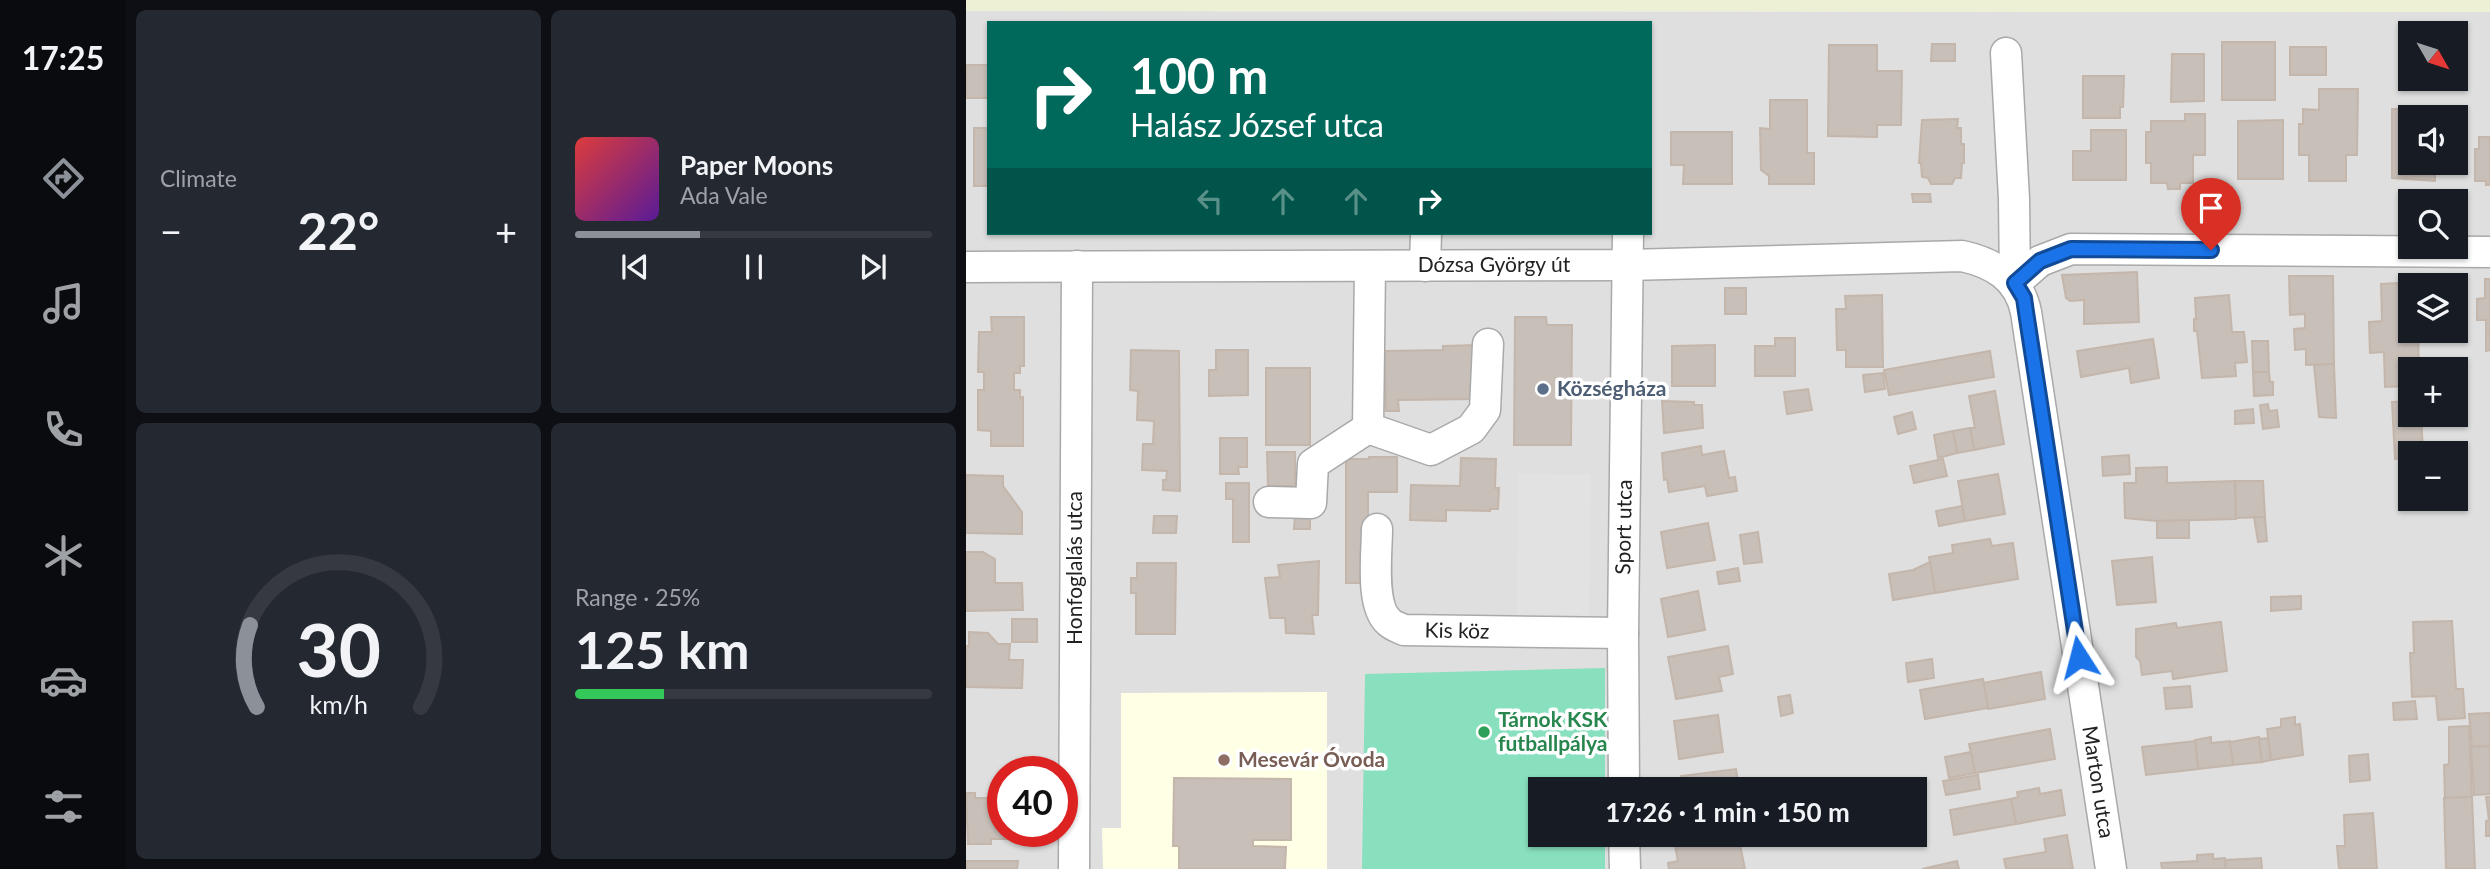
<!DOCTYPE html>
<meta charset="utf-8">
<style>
body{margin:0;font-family:Lato,sans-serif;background:#242831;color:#f1f3f6;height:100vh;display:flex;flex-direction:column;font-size:26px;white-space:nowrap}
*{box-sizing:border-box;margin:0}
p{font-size:23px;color:#9ea1a6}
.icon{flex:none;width:38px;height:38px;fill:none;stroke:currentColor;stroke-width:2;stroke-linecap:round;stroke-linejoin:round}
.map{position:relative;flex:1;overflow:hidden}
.side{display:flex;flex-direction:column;gap:10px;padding:10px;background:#0d0f14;width:840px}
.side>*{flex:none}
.guide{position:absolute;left:21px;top:21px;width:665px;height:214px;border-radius:0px;box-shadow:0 2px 5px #0004;background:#00695c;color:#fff;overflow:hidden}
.needle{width:46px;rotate:129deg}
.controls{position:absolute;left:1432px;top:21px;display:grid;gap:14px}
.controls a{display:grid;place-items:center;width:70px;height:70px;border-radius:0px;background:#171b24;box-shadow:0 2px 5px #0004;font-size:35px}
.speed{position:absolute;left:21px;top:756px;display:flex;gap:14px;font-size:35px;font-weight:700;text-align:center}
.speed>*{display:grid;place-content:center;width:91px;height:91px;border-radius:50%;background:#171b24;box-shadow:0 2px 5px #0004;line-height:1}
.speed .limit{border:10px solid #d22;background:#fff;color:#111}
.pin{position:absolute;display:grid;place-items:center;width:60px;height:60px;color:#fff;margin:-72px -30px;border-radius:50% 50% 50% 0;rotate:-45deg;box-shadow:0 0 7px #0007}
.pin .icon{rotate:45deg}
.me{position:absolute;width:77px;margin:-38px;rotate:351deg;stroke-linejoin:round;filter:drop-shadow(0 0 5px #0008)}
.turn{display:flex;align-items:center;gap:24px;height:147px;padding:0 28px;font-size:32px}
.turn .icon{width:91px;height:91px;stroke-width:2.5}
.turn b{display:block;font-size:49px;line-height:60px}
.lanes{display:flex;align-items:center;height:66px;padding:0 28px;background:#0003;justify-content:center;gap:35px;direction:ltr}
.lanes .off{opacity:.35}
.big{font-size:52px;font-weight:700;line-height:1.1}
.side .widget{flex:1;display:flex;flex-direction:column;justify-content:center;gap:10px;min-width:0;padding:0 24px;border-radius:10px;background:#242831}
.side .dial{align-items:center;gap:0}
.dial svg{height:182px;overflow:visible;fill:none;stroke:#363941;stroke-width:7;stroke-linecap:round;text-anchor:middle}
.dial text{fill:#f1f3f6;stroke:none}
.song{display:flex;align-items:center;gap:21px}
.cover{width:84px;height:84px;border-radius:10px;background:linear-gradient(135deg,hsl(0 70% 55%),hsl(270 70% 35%))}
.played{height:7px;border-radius:4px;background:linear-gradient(90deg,#8c9099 35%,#363941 35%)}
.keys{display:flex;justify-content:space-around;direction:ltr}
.heat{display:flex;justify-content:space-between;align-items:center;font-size:38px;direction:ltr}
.charge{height:10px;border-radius:5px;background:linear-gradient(90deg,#34c759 25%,#363941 0)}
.side .tiles{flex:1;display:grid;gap:10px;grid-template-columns:repeat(2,1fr)}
.trip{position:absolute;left:562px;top:777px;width:399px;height:70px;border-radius:0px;background:#171b24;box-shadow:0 2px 5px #0004;font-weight:700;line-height:70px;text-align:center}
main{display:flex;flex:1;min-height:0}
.menu{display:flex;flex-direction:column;width:126px;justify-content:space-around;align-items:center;background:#090b0e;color:#9ea1a6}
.menu .icon{width:49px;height:49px}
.menu .current{color:#8c9099}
.menu b{font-size:32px;color:#f1f3f6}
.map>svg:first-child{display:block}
</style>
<main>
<nav class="menu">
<b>17:25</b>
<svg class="icon current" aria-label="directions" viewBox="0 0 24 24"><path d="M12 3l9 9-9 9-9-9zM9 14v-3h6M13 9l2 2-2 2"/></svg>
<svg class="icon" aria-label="music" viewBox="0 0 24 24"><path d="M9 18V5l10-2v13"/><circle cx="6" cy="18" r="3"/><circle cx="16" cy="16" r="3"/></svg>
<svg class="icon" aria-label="phone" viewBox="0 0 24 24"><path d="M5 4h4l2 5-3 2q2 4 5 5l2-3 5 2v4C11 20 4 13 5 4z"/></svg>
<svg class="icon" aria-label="climate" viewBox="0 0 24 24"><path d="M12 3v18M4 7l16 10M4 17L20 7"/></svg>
<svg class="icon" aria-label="car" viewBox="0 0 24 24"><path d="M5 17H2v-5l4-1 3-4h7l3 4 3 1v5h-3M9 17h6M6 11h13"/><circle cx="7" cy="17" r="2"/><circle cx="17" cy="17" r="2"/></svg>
<svg class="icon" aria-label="filters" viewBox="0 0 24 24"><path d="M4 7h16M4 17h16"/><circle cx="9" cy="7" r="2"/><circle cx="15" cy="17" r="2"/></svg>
</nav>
<section class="side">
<div class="tiles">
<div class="widget"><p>Climate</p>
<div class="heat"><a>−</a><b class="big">22°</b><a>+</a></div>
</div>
<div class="widget">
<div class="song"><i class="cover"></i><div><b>Paper Moons</b><p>Ada Vale</p></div></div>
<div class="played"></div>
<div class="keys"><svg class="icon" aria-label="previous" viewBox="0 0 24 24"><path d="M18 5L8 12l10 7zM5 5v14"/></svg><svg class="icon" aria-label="pause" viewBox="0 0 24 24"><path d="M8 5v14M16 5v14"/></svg><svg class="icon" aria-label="next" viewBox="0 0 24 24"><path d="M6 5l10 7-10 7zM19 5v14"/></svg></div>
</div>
<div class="widget dial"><svg viewBox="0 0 100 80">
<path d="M14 69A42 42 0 1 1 86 69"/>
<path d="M14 69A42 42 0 0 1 11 33" stroke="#8c9099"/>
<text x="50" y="56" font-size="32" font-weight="700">30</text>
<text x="50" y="72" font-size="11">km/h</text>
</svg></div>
<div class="widget"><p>Range · 25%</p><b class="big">125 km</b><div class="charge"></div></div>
</div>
</section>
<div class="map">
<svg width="1524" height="869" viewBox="0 0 1524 869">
<rect width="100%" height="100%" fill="#f2efe9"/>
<!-- residential -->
<path fill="#e0dfdf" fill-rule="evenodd" d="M0 11 1524 12V869H0ZM23 23H684V233H23ZM1444 33H1489V79H1444ZM1444 117H1489V163H1444ZM1444 201H1489V247H1444ZM1444 285H1489V331H1444ZM1444 369H1489V415H1444ZM1444 453H1489V499H1444ZM37 772H96V831H37ZM574 789H948V835H574Z"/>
<!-- education -->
<path fill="#ffffe5" d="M361 692V869H137L136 828H155V693Z"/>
<!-- farmland -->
<path fill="#eef0d5" d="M0 0H1524V12L0 11Z"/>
<!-- pitch -->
<path fill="#88e0be" d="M639 668V789H574V835H639V869H396L399 674Z"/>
<!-- parking -->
<path fill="#e2e2e2" d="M552 474 625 475 623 619H551Z"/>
<!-- building -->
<g fill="#c7bfb8" stroke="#c4b6ab" stroke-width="2">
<rect x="1256" y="42" width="53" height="58"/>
<path d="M966 44H989V61H965Z"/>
<path d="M863 45H911V71H936L935 125H911V137L862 136Z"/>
<rect x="1324" y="47" width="36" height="28"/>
<path d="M1206 54H1238V101L1205 102Z"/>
<rect x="0" y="65" width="23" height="33"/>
<path d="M1117 76H1158L1157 107H1154V118H1117Z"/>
<path d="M1353 89H1392L1391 155H1380V181H1343V155H1333V124H1337V109L1353 110Z"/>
<path d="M804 100H841V153H848V184H803V176L795 170 794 128 804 129Z"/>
<path d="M1426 109H1469V117H1444V163H1469V181L1426 178Z"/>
<path d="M1219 114H1239V155H1227V183H1214V189H1202L1201 183H1185V163H1180V132H1185V121H1219Z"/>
<path d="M992 119 991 128H995V144H998V163H996L995 178H989L986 184H965L962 178 956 177 955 163H953L956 120Z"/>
<path d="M1317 120V179H1272V121Z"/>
<rect x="8" y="128" width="15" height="58"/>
<path d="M1125 130H1160V180H1107V151H1125Z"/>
<path d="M705 132H766V184H717L718 165H705Z"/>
<path d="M1513 137H1524V185H1520V181H1509V149H1513Z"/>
<path d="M946 194H964L965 202H947Z"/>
<path d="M1171 272 1173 322 1118 324V300L1104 301 1100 298 1096 275Z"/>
<path d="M1323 276H1367L1368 364 1340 365V349L1329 350 1328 329 1339 328V314L1324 315Z"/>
<path d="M1519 279H1524V333H1520V320H1511V299L1519 298Z"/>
<path d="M1450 282V285H1444V331H1452L1453 369H1444V386L1419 387 1418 352 1404 353 1403 322 1416 321 1415 284Z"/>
<rect x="759" y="288" width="21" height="26"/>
<path d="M916 295 917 367H880V350H871L870 309H880L879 296Z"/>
<path d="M1263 295 1266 332H1278L1281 362 1269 363 1270 376 1236 378 1231 331H1228V319H1230L1229 298Z"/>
<path d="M25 317H58V366H54V373H48V390H54V398L57 397V446H25V431L12 430V390H18V372H12L13 332H26Z"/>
<path d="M549 317H580L581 325H606L605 445H548Z"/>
<path d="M1520 333H1524V350L1520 351Z"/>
<path d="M809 338H829V376H789V346H809Z"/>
<path d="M1187 339 1193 378 1165 383 1163 368 1115 377 1111 351Z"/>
<path d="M1286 341H1302L1303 372H1287Z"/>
<path d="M512 345V399L432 400 433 411H420L419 351 477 350V346Z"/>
<path d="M749 345V386H706V346Z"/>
<path d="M165 350 213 351 214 491 197 490V480H200L201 471 176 470 177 444H187L188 421 171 420 172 391 164 390Z"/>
<path d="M250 350H282V395L243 396V370H250Z"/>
<path d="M1024 351 1028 377 923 395 918 370Z"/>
<path d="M1368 364 1370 418 1353 417 1348 365Z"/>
<rect x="300" y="368" width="44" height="77"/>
<path d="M1287 372H1303L1304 382H1307V395L1288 396Z"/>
<path d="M917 373 919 389 899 392 897 375Z"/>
<path d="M842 389 846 410 821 414 818 392Z"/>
<path d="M1029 391 1038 444 1008 450 1004 428H1009L1003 396Z"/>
<path d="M696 401 728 402V405H736L737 428 698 433Z"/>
<path d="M1444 401V415H1455L1457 453H1444V458L1429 459 1426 402Z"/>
<path d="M1302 404 1303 411 1311 410 1313 427 1297 429 1294 405Z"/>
<path d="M1287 409 1288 423 1269 424V411Z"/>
<path d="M946 412 950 429 932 434 928 417Z"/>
<path d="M1004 428 1008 450 991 453 987 431Z"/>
<path d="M987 431 991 453 972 458 968 435Z"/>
<path d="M254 438H281V467H272L273 474H254Z"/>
<path d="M735 446 736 455 758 451 763 478 769 477 771 491 741 496 739 486 703 492 701 479 698 480 696 453Z"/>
<path d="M301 452H329V486H302Z"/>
<path d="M1163 455 1164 474 1137 476 1136 457Z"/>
<path d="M403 457H431V492H402V583H380V459H403Z"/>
<path d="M495 458 530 459 529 488H533L532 509H524V511L480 510V521L444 520 445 485 494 486Z"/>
<path d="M977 459 981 476 948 483 944 466Z"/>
<path d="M1201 467V483L1269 481 1270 519 1191 521 1159 518 1158 483H1170V468Z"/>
<path d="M1032 474 1039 514 999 521 992 481Z"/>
<path d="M0 475 37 476V486L56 512V534L0 533Z"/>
<path d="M1269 481H1297L1299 517 1270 518Z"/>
<path d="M260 483H283V542H267V499H260Z"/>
<path d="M996 506 999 521 973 526 970 511Z"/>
<path d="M329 514 344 515V529H328Z"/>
<path d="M188 516H211L210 533H187Z"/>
<path d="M1288 517H1299L1301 541 1292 542Z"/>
<path d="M1223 520V538H1191V521Z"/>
<path d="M742 523 749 560 701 568 695 532Z"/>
<path d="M792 532 796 562 778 564 774 535Z"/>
<path d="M1024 539 1026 546 1047 543 1052 579 969 593 963 557 987 553 986 545Z"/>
<path d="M0 552H17L29 559V583H56L57 610 0 611Z"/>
<path d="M1186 557 1190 602 1151 605 1146 561Z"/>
<path d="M353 561 352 615H346L348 634 320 633 319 618H304L299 578 314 577 312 565Z"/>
<path d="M964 562 969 593 927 600 923 574 947 570Z"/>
<path d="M171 563H210L209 634H170V593H165V578H171Z"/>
<path d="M772 568 774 581 753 584 751 572Z"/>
<path d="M732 591 739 630 702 637 695 599Z"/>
<path d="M1335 596V609L1305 611V597Z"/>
<rect x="46" y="619" width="25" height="23"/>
<path d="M1486 621 1490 689H1497L1499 718 1472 720 1470 696 1446 697 1444 653H1448L1447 622Z"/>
<path d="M1255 622 1261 671 1207 679 1206 671 1176 675 1174 661 1170 657V629L1210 623 1211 628Z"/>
<path d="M3 632 22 633 32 644H44L43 660H57L56 688 0 687V646H3Z"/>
<path d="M762 646 767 674 753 677 756 691 710 699 702 657Z"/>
<path d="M966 659 968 678 942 682 940 663Z"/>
<path d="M1075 672 1079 699 1022 709 1017 683Z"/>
<path d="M1017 679 1022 708 959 719 954 690Z"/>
<path d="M1224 686 1226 707 1200 709 1198 688Z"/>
<path d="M824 695 827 713 815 716 812 697Z"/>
<path d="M1449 701 1451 719 1428 720 1427 703Z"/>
<path d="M1524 713V746L1506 747 1503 714Z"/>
<path d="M752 715 757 752 713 759 708 721Z"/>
<path d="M1329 717V725L1334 724 1337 755 1305 760 1301 729 1315 727V719Z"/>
<path d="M1503 726 1506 797 1479 798 1478 765 1483 764V727Z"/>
<path d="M1084 729 1089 759 1009 773 1003 744Z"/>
<path d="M1245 737V743L1264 741 1267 765 1232 769 1229 740Z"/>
<path d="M1293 737 1296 762 1267 765 1264 742Z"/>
<path d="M1302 738 1305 760 1296 762 1293 739Z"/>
<path d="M1229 741 1232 769 1180 775 1176 747Z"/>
<path d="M1524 746V794L1508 795 1505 747Z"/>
<path d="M1005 752 1009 773 983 778 979 757Z"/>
<path d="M1402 754 1404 780 1384 782 1383 756Z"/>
<path d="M770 769 773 789H716L715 776Z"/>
<path d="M1012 775 1014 789 980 795 977 781Z"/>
<path d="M208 778 325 779V840H287V846L320 847 319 869H213V846H207Z"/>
<path d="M1073 788 1074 794 1095 790 1099 815 1050 824 1045 799 1052 797 1051 792Z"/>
<path d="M0 793H9V798H37V831H58H56V839H25V844H2Z"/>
<path d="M1506 797 1509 869H1480L1478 798Z"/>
<path d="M1520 797H1524V836H1520V821L1523 820Z"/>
<path d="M1045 799 1050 824 988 835 984 810Z"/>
<path d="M1407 813 1411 869H1373L1371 846H1379L1378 815Z"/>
<path d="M732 835H772L779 869H703L702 863 712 861 708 841 732 837Z"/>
<path d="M1101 835 1107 869H1040L1038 859 1080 852 1078 839Z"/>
<path d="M1247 854V859L1259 858 1260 869H1196L1195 863 1231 861V855Z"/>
<path d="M1295 858 1296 869H1260L1259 860Z"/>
<path d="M0 861H52L51 869H0Z"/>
<path d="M991 861 993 869H956Z"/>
</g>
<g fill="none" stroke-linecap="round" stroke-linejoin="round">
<defs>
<g id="minor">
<path d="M1040 53 1048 199 1049 283"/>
<path d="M404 266 402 428 465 450 505 429 519 410 522 344"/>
<path d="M459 266 460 233"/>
<path d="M0 267 662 265 996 256C1028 263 1053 278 1060 312L1145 869"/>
<path d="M1049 283 1074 261 1105 249 1524 252"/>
<path d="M303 502 345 503 347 464 402 428"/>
<path d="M411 529C411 553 404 606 423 622 427 626 434 628 438 630L657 633"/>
<path d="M658 789 657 633 662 233"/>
<path d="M658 835 659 869"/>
<path d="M108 869 111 266"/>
</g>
</defs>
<!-- minor casing -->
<use href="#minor" stroke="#a9a9a9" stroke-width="33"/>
<!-- minor -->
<use href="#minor" stroke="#fff" stroke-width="30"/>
</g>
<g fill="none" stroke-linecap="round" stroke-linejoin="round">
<defs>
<path id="route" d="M1113 657 1060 312 1058 298 1049 283 1074 261 1105 249 1245 250"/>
</defs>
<!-- route casing -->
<use href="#route" stroke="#114b97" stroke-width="18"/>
<!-- route -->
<use href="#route" stroke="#1a73e8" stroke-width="12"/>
</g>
<!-- markers -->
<circle fill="#5c6f8a" stroke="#fff" stroke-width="2.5" cx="577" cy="389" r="7"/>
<circle fill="#2e9e5b" stroke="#fff" stroke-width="2.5" cx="518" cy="732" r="7"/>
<circle fill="#8d6e63" stroke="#fff" stroke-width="2.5" cx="258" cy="760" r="7"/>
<g text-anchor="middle" stroke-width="7" stroke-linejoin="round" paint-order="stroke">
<!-- street labels -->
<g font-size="21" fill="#222" stroke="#fff">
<text x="528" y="272">Dózsa György út</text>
<text transform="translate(658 527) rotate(-89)" y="7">Sport utca</text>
<text transform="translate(109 568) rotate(-90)" y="7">Honfoglalás utca</text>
<text transform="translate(491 631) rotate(1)" y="7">Kis köz</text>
<text transform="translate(1132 782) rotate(81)" y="7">Marton utca</text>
</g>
<!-- service labels -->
<g font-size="21" font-weight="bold" fill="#4e5e75" stroke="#fff" text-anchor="start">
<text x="591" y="396">Községháza</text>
</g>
<!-- leisure labels -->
<g font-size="21" font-weight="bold" fill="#27864d" stroke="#fff" text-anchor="start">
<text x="532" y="727">Tárnok KSK<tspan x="532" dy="24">futballpálya</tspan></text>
</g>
<!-- education labels -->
<g font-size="21" font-weight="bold" fill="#785e54" stroke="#fff" text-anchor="start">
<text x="272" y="767">Mesevár Óvoda</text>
</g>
</g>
</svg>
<div class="controls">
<a><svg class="needle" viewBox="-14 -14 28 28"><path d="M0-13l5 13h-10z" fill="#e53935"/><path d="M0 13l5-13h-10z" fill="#9ea1a6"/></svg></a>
<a><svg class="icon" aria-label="sound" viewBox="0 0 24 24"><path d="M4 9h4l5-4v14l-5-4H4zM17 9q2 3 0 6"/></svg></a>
<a><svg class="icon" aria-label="search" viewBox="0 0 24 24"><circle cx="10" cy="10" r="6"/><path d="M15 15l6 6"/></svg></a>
<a><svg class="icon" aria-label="layers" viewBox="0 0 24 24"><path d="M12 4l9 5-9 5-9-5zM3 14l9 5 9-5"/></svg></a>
<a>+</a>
<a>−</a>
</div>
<div class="speed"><div class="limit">40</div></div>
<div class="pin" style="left:1245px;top:250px;background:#d93025"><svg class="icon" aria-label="arrive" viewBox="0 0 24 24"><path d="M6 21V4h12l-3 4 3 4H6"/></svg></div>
<svg class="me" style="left:1113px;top:657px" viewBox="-20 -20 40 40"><path d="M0-17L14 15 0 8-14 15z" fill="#1a73e8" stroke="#fff" stroke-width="4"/></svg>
<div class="trip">17:26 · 1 min · 150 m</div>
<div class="guide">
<div class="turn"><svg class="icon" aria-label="right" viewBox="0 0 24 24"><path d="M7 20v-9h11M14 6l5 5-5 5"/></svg><div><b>100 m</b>Halász József utca</div></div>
<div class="lanes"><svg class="icon off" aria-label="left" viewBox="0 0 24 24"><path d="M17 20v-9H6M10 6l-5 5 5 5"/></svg><svg class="icon off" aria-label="ahead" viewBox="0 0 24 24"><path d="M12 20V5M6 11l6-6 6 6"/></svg><svg class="icon off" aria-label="ahead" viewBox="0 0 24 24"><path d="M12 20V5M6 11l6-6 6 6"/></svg><svg class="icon" aria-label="right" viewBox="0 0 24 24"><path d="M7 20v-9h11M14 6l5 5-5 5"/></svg></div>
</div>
</div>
</main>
